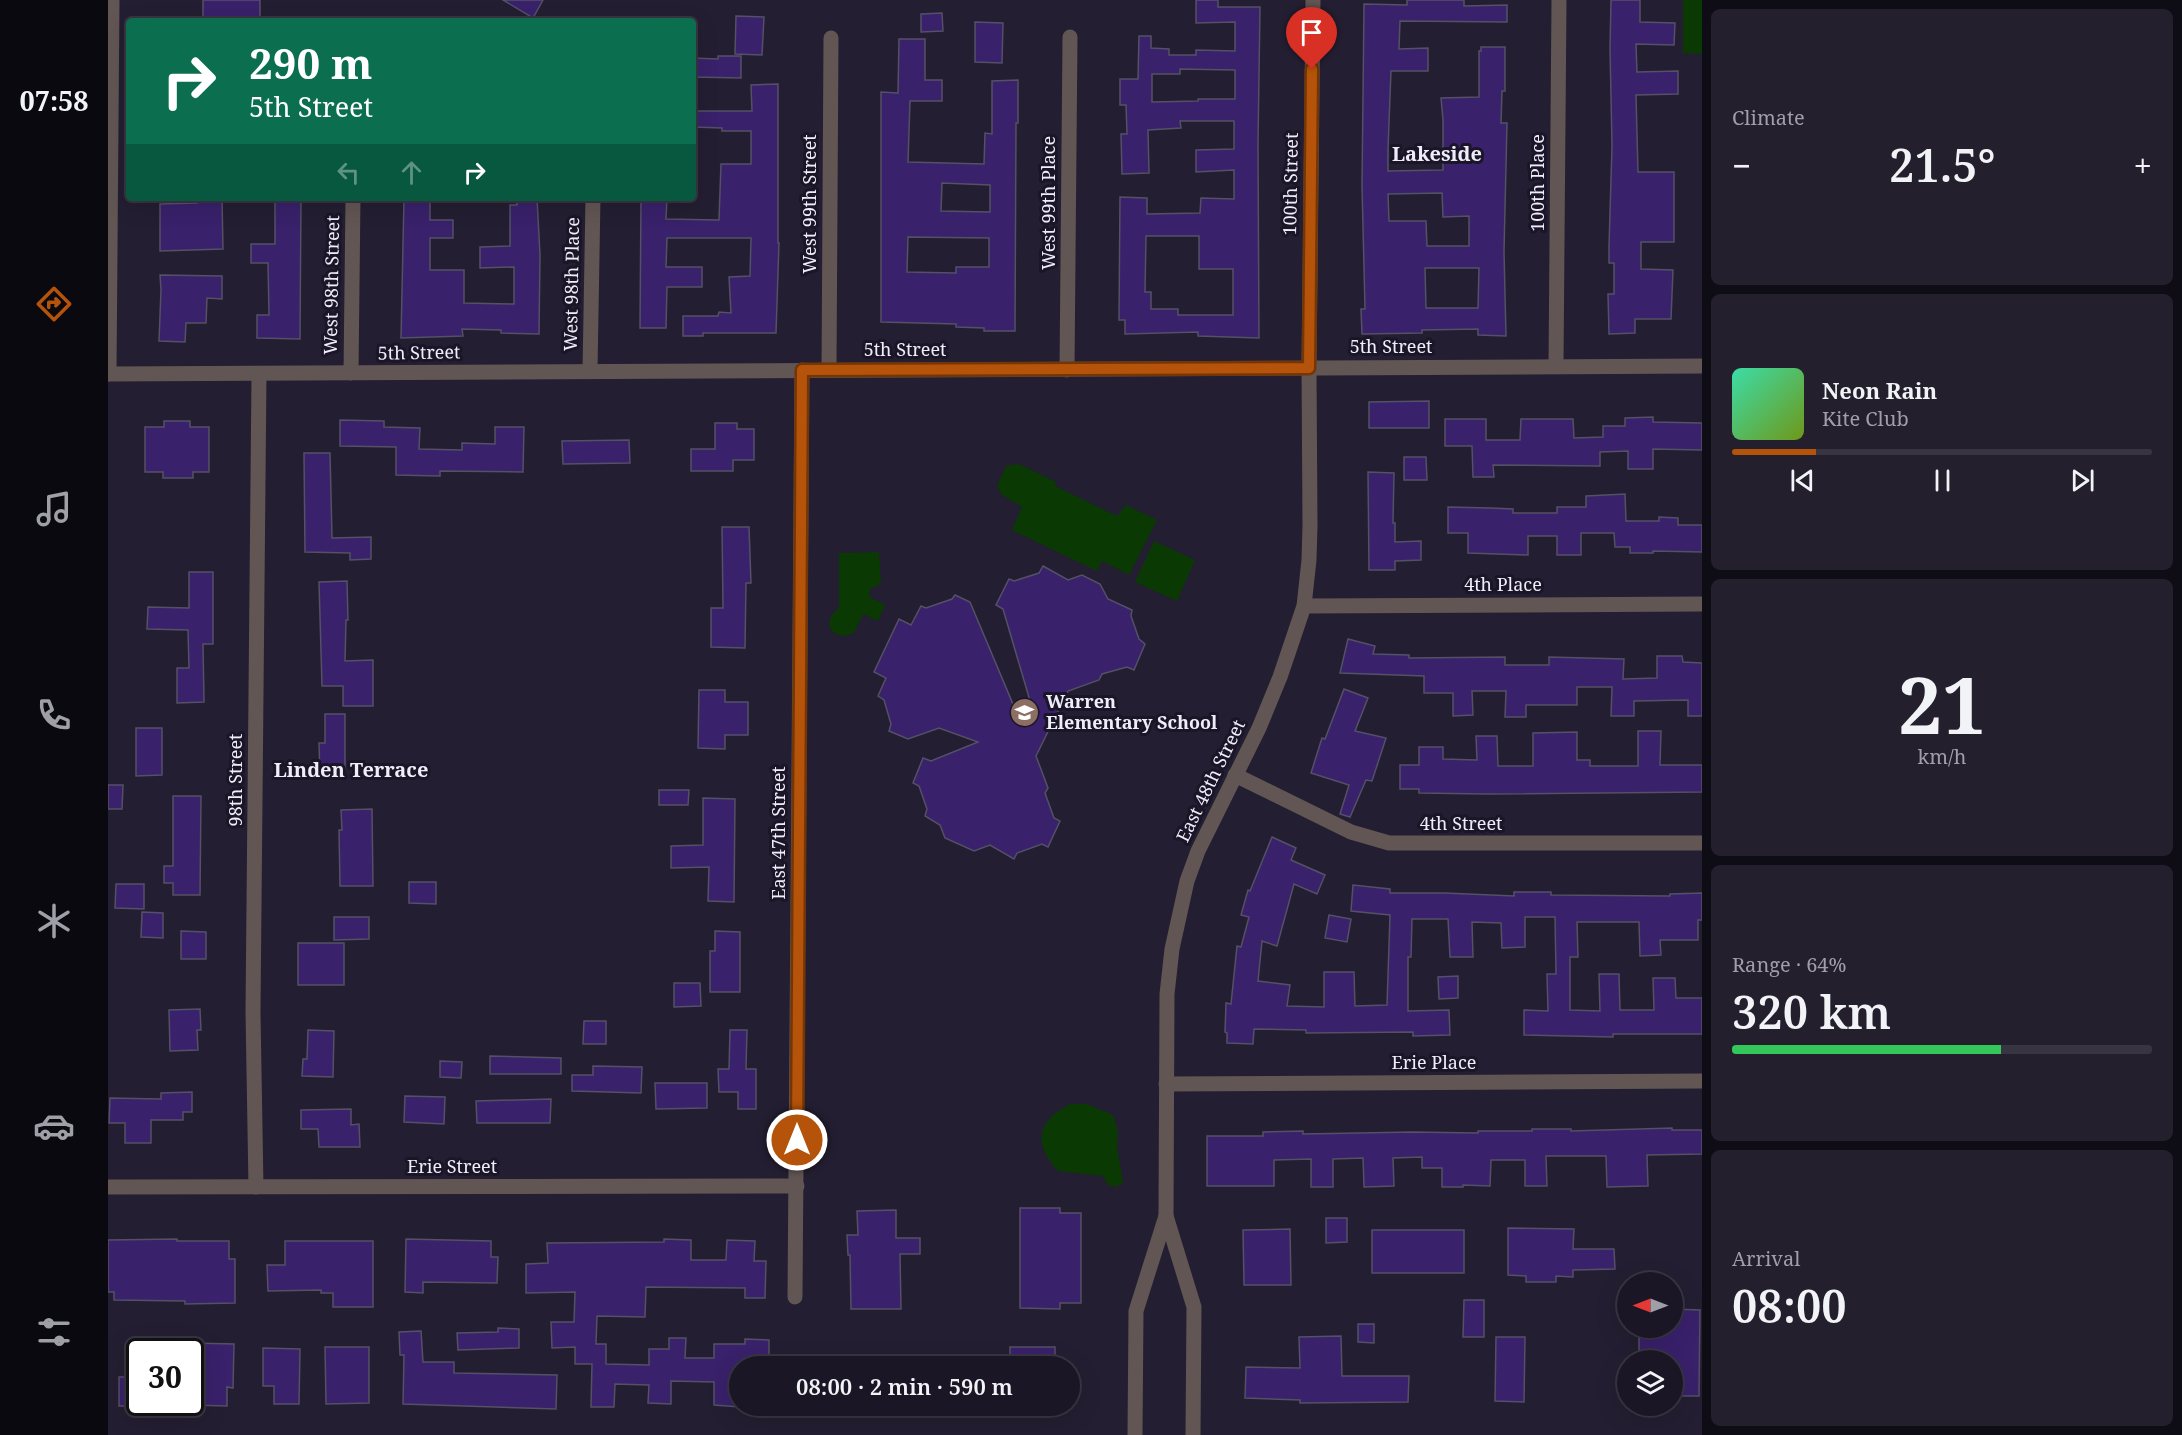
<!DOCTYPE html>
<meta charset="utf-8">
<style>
body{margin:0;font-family:"Noto Serif",serif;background:#231f2d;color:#f1f3f6;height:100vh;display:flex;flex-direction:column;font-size:22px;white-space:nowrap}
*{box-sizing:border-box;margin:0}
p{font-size:20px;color:#9f9fa7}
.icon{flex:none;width:33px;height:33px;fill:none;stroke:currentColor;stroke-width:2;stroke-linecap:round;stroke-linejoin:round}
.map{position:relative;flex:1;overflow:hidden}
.sheet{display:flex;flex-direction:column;gap:9px;padding:9px;background:#0e0c14;width:480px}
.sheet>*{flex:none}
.top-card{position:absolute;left:18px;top:18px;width:570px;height:183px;border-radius:6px;box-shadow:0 6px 24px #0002,0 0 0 2px #383542;background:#0b6e4f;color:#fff;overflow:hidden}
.needle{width:39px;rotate:270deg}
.controls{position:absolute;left:1509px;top:1272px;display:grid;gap:12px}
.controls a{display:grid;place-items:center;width:66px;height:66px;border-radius:50%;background:#1a1625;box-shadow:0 6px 24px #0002,0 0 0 2px #383542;font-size:30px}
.speed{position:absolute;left:18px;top:1338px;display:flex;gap:12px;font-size:30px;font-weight:700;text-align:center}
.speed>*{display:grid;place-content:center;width:78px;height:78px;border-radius:50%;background:#1a1625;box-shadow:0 6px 24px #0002,0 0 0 2px #383542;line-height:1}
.speed .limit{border:3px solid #111;border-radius:9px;background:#fff;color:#111}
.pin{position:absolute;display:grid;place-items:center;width:51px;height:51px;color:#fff;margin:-62px -26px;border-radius:50% 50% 50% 0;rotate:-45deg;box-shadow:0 0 6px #0007}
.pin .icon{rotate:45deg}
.me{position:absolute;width:66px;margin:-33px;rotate:0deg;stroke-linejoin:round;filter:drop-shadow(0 0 4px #0008)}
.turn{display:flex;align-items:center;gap:21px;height:126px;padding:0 24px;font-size:27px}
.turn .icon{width:78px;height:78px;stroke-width:2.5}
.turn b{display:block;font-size:42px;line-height:51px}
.lanes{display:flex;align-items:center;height:57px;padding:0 24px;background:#0003;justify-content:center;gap:30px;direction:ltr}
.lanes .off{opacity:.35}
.big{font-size:45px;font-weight:600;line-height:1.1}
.sheet .widget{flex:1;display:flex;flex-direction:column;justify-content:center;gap:9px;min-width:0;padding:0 21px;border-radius:9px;background:#231f2d}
.sheet .dial{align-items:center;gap:0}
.dial b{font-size:78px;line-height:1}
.song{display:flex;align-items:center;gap:18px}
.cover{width:72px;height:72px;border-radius:9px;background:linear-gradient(135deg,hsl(160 70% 55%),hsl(80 70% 35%))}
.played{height:6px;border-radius:3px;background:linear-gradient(90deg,#b45309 20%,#383542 20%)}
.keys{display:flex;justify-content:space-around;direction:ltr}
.heat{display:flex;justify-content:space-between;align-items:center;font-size:33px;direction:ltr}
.charge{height:9px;border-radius:4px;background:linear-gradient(90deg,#34c759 64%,#383542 0)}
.trip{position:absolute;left:621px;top:1356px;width:351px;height:60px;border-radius:30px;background:#1a1625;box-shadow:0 6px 24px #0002,0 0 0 2px #383542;font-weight:600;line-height:60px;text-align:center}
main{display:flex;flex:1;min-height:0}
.menu{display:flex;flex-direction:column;width:108px;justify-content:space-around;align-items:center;background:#0a090f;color:#9f9fa7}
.menu .icon{width:42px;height:42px}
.menu .active{color:#b45309}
.menu b{font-size:27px;color:#f1f3f6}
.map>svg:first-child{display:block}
</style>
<main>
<nav class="menu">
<b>07:58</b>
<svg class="icon active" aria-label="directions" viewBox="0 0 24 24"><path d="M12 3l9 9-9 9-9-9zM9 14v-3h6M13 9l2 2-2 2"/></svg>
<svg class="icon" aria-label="music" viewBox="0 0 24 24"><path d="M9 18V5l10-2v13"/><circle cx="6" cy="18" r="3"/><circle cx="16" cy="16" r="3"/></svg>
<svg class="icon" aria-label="phone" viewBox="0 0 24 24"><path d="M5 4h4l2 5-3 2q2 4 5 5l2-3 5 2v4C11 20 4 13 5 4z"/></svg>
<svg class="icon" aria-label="climate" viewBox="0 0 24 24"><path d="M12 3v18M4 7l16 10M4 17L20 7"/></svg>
<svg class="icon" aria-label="car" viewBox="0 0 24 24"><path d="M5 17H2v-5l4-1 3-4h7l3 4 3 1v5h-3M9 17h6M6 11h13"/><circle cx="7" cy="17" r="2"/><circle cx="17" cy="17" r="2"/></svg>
<svg class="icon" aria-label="filters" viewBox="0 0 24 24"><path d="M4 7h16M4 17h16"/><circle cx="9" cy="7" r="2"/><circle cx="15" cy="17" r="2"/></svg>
</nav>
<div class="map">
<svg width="1594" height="1435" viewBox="0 0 1594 1435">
<rect width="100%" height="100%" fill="#231e31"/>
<!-- green -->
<g fill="#0a3904">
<path d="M1575 0H1594V54L1575 53Z"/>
<path d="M911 464 948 482 947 486 1009 516 1018 505 1049 520 1021 575 994 561 989 571 904 530 914 507 894 495 889 486 898 466Z"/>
<path d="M1046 541 1087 560 1069 601 1027 582Z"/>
<path d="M771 552 773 584 763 588 761 593 763 598 777 605 770 621 755 614 746 633C722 643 713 620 731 608V553Z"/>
<path d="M962 1104H979L1005 1115 1010 1131 1009 1147 1015 1183 1008 1187 1000 1185 995 1176 950 1171C925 1144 928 1121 962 1104Z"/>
</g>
<!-- building -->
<g fill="#39216b" stroke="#545066" stroke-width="1.5" fill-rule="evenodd">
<rect x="95" y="0" width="57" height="21"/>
<path d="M395 0H435L425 18Z"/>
<path d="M1088 0H1110V7H1152L1150 144 1151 338 1090 336V332L1017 334V320H1011L1012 197 1039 198V214L1092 213 1093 198 1126 199V170L1088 172V150L1126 149V121H1072L1073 128 1040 130 1041 173 1014 174 1013 134H1019L1018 105H1012V79H1030L1031 36H1043V48L1061 49V55H1088V50L1127 51V22L1088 23ZM1072 69 1127 70V99H1090V101L1044 102V74H1072ZM1038 236H1091V269H1125V315H1070V309H1043V292H1037Z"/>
<path d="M1299 0H1356V6L1399 5V22L1292 21 1291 49 1320 48V71H1283L1280 149V171L1335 170V120L1333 98 1371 97V51H1373V47H1397V91H1394L1393 123H1399L1396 252 1398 336 1370 335V329L1314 330V333L1254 334 1253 309H1257L1254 186 1256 4 1299 5ZM1334 193 1335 217 1361 216V246H1319L1318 221H1281L1280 194ZM1317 268H1371L1370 308H1318Z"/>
<path d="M1503 0H1532V22L1567 23 1566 45 1528 44 1529 72 1570 71V94L1528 95 1530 172H1566V242H1533V269L1565 270 1563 319H1527V333L1501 334 1500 294H1506V263H1501V246L1504 146 1502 48Z"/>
<path d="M834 13 835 31 813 32V14Z"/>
<path d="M628 16 656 17 654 55 627 54Z"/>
<path d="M867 22 895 23 894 63 867 62Z"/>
<path d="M791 39H817V80H834V101H802L800 162 876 164 877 133 884 134V81L910 80V123H908L907 331H876V328L848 327V324L773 322V92L790 93ZM834 183 882 185V212L833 211ZM800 237 881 238V267H848V273L799 272Z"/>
<path d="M610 56H633V78L585 77V58L610 59Z"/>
<path d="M670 84V243H671L668 333H595V336H575V316H610L611 312 623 313 621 277 642 276 643 238H559L558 267H594V287H559L558 328H532L533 198H559L558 219 611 220 613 164H643V131H614V128L585 127V111H644L643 85Z"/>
<path d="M89 198H114L115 249 52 251V204L89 203Z"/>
<path d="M296 198H322V220H345V238H322V270H356V303L406 304V267L372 268V247L402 246V205H409V198H429L432 255 431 334 393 333V330L354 329 355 336 293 338Z"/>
<path d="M167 199 193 200 192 339 149 338V315H161L160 263H143V244H167Z"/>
<path d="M52 275 114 276V299L99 298 98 323H78L77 342 51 341 53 290Z"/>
<path d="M1321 401V428H1261V402Z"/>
<path d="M1545 417V422L1594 423V450L1545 449V469H1520V451L1492 452V466L1385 465 1386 477H1365L1364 446H1337V419H1378V440H1412L1413 419H1465L1466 438 1495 437V426H1517V418Z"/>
<path d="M232 420 276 421V427L312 428 311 449 354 450V443L387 444V427H416L415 472 332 471V476L288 475V447L232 446Z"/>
<path d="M56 421H82V427H101V472H85V478H55V472H37V427H56Z"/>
<path d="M607 423H629V429H646V460H625V471H583V449H607Z"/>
<path d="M521 440 522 463 455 464 454 441Z"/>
<path d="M196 453H222L224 538 263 537V559L242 560V553L197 552Z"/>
<path d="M1296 457H1318L1319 480H1296Z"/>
<path d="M1260 472 1286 473 1285 523H1287V542L1313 541V560L1287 561V570H1261Z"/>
<path d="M1517 494 1518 521H1551V517L1570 518V525H1594V552L1545 551V553H1522V547H1507L1506 533H1473V555H1449V536H1420V555L1360 553V533H1340V507L1383 508 1405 509V513H1449V507H1478V496Z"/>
<path d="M614 527H641L643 583H638L637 648 603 647V608H615Z"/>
<path d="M935 566 960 580 974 575 992 584 1000 599 1024 610 1023 616 1031 639 1037 644 1026 670 1019 667 994 674 991 680 960 691 928 756 940 788 937 793 946 818 952 821 940 847 934 844 909 853 906 859 882 845 866 851 837 838 832 825 817 816 819 809 811 786 805 783 815 758 823 761 870 742 831 728 800 739 781 731 783 724 776 700 770 696 778 678 766 672 791 619 803 625 813 606 818 608 844 599 847 595 862 602 910 716 925 711 895 609 888 605 901 579 906 581 931 573Z"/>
<path d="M81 572H105V644H95L96 702 69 703V668H81L80 630 39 629 40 607 81 608Z"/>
<path d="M239 581 240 620H238L237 661 265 660V706H235V686H214L211 582Z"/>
<path d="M1240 639 1267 646 1265 654 1301 655V658L1397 657V665H1441V657L1516 659 1515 679 1549 678V656H1574L1575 662 1594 663V716H1580V700L1526 701V716H1503L1504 687H1469V705H1418V717H1397L1398 691H1364L1365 715 1345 716V693H1316V676L1232 673Z"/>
<path d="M1236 689 1260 698 1247 731 1278 738 1264 781 1258 780 1242 817 1232 814 1241 785 1203 773 1214 738 1217 739Z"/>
<path d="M591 690H617V702H640V735H617V749L590 748Z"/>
<path d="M217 714H237V776H212L211 743H217Z"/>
<path d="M28 728H54V775L28 776Z"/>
<path d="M1530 731H1553L1552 765H1594V792L1379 794 1311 793V789H1292V765H1311V747H1335V759L1369 760 1368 736H1389L1390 766H1425V733L1469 732V760H1482V766H1530Z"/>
<path d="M0 785H15L14 809H0Z"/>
<path d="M551 790H581L580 805H551Z"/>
<path d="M65 796H93L92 895H65V883H56V866H65Z"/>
<path d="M595 798 627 799 626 902 600 901 601 867 563 868V846L595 845Z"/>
<path d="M264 809 265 886H232L231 830H234L233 810Z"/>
<path d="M1164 837 1188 848 1183 860 1217 875 1209 894 1186 884 1169 946 1154 941 1150 981 1182 985 1179 1006 1216 1007V972H1246L1247 1006 1279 1005 1282 915 1243 911 1245 885 1282 889V893H1337L1406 896V892H1443V895L1562 896V894L1594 893V920H1590V940H1552L1553 955 1532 956 1531 922H1469L1470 957H1462V1010L1492 1011 1491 974H1511L1512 1010H1546L1545 978H1567L1568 998H1594V1034H1505V1037L1416 1035V1010L1440 1011 1439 974H1448L1447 917H1417V947L1394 948 1393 923 1364 922 1365 957H1342L1340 919H1304L1303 957H1300V1011L1341 1010 1342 1035 1305 1036V1032L1198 1033V1030L1146 1029 1145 1044 1119 1043V1033L1117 1032 1118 1003 1123 1004 1129 946 1133 947 1141 917 1133 915 1140 890 1142 891Z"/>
<path d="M301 882H328V904L301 903Z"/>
<path d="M8 884H36V909L7 908Z"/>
<path d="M34 912 55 913V938L33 937Z"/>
<path d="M1221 915 1243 919 1239 942 1217 938Z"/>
<path d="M226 917H261V939L226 940Z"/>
<path d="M73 931 98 932V959H73Z"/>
<path d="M607 931 632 932V992H602V951H607Z"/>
<rect x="190" y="943" width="46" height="42"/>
<path d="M1350 976V998L1331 999 1330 977Z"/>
<path d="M566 983H592L593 1006 566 1007Z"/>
<path d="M92 1009 93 1030H89L90 1050 62 1051 61 1010Z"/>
<path d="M476 1021H498V1044H475Z"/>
<path d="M200 1030 226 1031 225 1077 194 1076 195 1059H199Z"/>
<path d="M622 1030H639L638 1069H648V1109H630V1092H611L610 1069H621Z"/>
<path d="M382 1056 453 1058V1074H382Z"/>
<path d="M332 1061 354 1062 353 1078 332 1077Z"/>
<path d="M485 1066 534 1067 533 1093 464 1091V1075H485Z"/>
<path d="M547 1083H599V1108L548 1109Z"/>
<path d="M84 1092V1112H75V1120H43V1143H17V1123H1L2 1098 53 1099V1093Z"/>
<path d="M297 1096 337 1097 336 1124 296 1122Z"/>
<path d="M443 1099 442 1123H369L368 1101Z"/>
<path d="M243 1109V1125L251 1124 252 1147H211L210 1129H193V1110Z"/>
<path d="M1564 1128V1130H1594V1154L1539 1155 1540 1186 1499 1187 1498 1156H1438L1439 1186H1417V1160H1383L1382 1186 1355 1185V1187H1334V1168H1314V1157L1285 1158 1286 1186 1256 1187 1255 1158 1225 1159V1187H1203V1159L1166 1160V1186H1099V1136H1155V1132L1195 1131V1134L1304 1132 1370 1133V1131H1424V1129H1463V1131Z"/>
<path d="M912 1208H952V1213H973V1303H952V1309L912 1308Z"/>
<path d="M788 1210V1238H812V1254H792L793 1309H743L742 1255H740L739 1235H750L749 1211Z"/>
<path d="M1218 1218H1239V1242L1218 1243Z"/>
<path d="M1400 1228 1466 1229 1465 1249H1506L1507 1269 1465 1270V1277L1448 1276V1282H1418V1276L1400 1275Z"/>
<path d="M1182 1229 1183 1285H1136L1135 1230Z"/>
<rect x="1264" y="1230" width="92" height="43"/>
<path d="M69 1239V1241H121V1259H127V1303L77 1304V1301L6 1300V1292H0V1240Z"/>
<path d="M298 1239 383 1241V1257H390L389 1283 315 1282V1293L297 1292Z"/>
<path d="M556 1239 583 1240V1260H618L619 1240 647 1241 646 1261H658L657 1298H637V1288L538 1287 537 1317 489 1316 488 1344H498V1364L541 1365V1349H561V1338H578L577 1358H606V1344H637V1339L661 1340V1366H632V1407L606 1405V1382L563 1381V1404L540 1403 541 1385 507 1384 506 1407H483L484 1364H467V1347L444 1348 443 1322H466L467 1292 418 1293V1264L440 1263 439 1243 556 1242Z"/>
<path d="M177 1241H265V1307H225V1293H213V1290L160 1291 159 1265H177Z"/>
<path d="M1356 1300H1376V1337H1355Z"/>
<path d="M1564 1309 1592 1310 1591 1396H1564V1360H1531V1328H1564Z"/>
<path d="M1250 1324H1266V1343L1250 1342Z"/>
<path d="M390 1328 411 1329V1348L350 1350 349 1333 390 1332Z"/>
<path d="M313 1331 315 1362H346V1373L449 1375 448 1409 295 1404 296 1355H292L291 1332Z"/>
<path d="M1233 1336 1234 1376H1301L1300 1402 1192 1403V1400L1137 1398 1138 1367 1192 1368 1191 1337Z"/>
<path d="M1388 1337H1417L1416 1402 1387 1401Z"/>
<path d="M83 1343 126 1344 125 1388 119 1387V1406L82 1405Z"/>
<path d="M217 1347H261V1403L218 1404Z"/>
<rect x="902" y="1347" width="45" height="19"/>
<path d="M155 1348 192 1349 191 1404H166V1386H155Z"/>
<rect x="11" y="1377" width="21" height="29"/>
</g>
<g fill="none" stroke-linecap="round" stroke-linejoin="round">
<!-- street -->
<g stroke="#615653" stroke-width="15">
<path d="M1448 366 1451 0"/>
<path d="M721 370 723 38"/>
<path d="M959 370 962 37"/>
<path d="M482 371 485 198"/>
<path d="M243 373 245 198"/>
<path d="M0 374 1594 366"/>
<path d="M1 374 4 0"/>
<path d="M1196 606 1594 604"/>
<path d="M1127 775 1243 832 1281 843H1594"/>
<path d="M1058 1084 1594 1081"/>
<path d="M0 1187 689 1186"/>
<path d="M148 1187 145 1012 151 374"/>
<path d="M687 1297 694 370"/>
<path d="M1027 1435 1028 1311 1058 1216"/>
<path d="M1085 1435 1086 1307 1058 1216 1059 994 1064 949 1079 881 1090 851 1151 728 1172 677 1196 606 1201 560 1202 526 1201 368 1205 0"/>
</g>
</g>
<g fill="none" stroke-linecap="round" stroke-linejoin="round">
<defs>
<path id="route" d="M689 1140 694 370 1201 368 1204 69"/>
</defs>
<!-- route casing -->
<use href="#route" stroke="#753606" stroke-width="15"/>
<!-- route -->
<use href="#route" stroke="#b45309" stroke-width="10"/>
</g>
<!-- icons -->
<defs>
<symbol id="school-disc" viewBox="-11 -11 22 22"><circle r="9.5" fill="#8d6e63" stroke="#1a1527"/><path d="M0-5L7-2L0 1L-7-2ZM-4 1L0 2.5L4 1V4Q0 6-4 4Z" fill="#fff"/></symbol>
</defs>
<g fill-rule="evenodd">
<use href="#school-disc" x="900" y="696" width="33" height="33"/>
</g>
<g text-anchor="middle" stroke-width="6" stroke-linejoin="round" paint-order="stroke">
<!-- street labels -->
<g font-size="18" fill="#f0edfa" stroke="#1a1527">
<text transform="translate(1430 183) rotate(-90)" y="6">100th Place</text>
<text transform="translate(1183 184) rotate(-89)" y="6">100th Street</text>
<text transform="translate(941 203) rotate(-90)" y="6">West 99th Place</text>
<text transform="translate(702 204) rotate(-90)" y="6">West 99th Street</text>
<text transform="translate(464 284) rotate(-89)" y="6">West 98th Place</text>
<text transform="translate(224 285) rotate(-89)" y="6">West 98th Street</text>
<text x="1283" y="353">5th Street</text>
<text x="797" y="356">5th Street</text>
<text transform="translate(311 353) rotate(-1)" y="6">5th Street</text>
<text x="1395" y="591">4th Place</text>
<text transform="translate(128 780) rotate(-90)" y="6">98th Street</text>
<text transform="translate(1103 781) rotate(-64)" y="6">East 48th Street</text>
<text x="1353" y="830">4th Street</text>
<text transform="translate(671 833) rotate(-90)" y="6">East 47th Street</text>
<text x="1326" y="1069">Erie Place</text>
<text x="344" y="1173">Erie Street</text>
</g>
<!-- poi labels -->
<g font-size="18" font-weight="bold" fill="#f0edfa" stroke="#1a1527" text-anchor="start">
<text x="938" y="708">Warren<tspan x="938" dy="21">Elementary School</tspan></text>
</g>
<!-- neighbourhood labels -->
<g font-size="20" font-weight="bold" fill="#f0edfa" stroke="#1a1527">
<text x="1329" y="161">Lakeside</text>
<text x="243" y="777">Linden Terrace</text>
</g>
</g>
</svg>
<div class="controls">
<a><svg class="needle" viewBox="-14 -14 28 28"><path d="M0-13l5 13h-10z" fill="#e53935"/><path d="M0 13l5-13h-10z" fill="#9f9fa7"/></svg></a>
<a><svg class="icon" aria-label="layers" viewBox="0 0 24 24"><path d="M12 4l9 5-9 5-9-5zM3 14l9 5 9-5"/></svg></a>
</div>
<div class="speed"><div class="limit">30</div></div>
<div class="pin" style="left:1204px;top:69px;background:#d93025"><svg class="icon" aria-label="arrive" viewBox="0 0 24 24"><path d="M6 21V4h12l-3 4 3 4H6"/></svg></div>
<svg class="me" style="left:689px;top:1140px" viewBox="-20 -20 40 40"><circle r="17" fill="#b45309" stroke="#fff" stroke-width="3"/><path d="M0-11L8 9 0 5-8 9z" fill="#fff"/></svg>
<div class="trip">08:00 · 2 min · 590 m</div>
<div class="top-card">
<div class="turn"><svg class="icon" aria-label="right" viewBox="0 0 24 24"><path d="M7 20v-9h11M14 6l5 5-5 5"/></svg><div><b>290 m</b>5th Street</div></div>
<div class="lanes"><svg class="icon off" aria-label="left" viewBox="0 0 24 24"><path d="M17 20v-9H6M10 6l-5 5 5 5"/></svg><svg class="icon off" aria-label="ahead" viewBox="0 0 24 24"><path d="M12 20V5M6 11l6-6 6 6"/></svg><svg class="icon" aria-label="right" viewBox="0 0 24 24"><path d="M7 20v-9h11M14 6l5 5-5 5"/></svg></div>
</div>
</div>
<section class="sheet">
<div class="widget"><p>Climate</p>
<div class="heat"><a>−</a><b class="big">21.5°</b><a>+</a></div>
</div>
<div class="widget">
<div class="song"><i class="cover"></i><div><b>Neon Rain</b><p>Kite Club</p></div></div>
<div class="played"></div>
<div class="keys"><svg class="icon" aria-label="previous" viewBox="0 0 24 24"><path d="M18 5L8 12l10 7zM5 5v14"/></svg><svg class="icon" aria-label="pause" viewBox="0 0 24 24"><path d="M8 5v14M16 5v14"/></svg><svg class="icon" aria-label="next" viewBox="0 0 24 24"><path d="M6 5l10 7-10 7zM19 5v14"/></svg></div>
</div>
<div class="widget dial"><b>21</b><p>km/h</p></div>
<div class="widget"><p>Range · 64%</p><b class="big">320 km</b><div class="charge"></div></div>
<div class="widget"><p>Arrival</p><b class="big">08:00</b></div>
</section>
</main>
